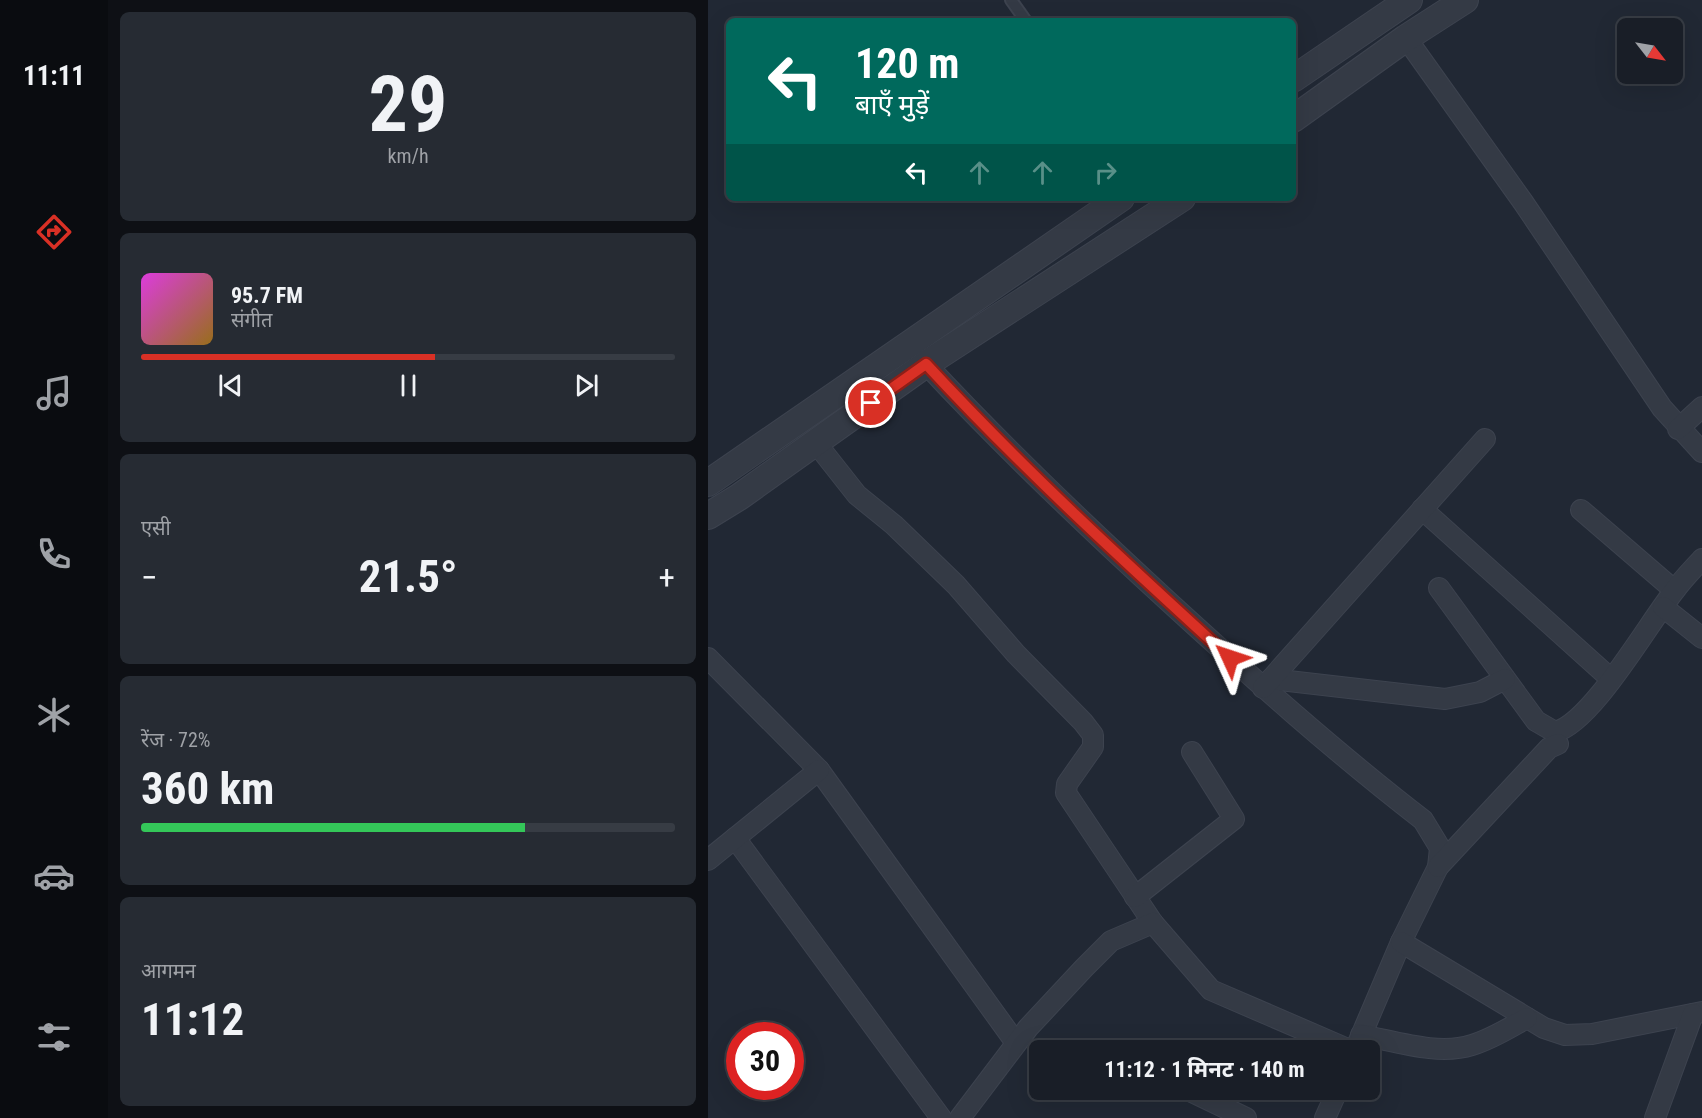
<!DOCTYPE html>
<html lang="hi">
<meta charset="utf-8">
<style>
body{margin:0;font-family:"Roboto Condensed","Noto Sans Devanagari",sans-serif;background:#262b33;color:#f1f3f6;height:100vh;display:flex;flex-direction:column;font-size:22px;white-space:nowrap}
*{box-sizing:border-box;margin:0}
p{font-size:20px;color:#9fa2a7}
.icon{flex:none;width:33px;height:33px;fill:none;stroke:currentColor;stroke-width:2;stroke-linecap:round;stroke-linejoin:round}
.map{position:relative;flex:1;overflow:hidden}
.sheet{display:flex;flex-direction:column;gap:12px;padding:12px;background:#0e1015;width:600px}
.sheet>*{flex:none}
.top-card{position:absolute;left:18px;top:18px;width:570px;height:183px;border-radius:9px;box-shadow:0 6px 24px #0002,0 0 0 2px #373c44;background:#00695c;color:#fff;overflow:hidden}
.needle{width:39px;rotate:121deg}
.buttons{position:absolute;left:909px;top:18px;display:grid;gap:12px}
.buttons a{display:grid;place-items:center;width:66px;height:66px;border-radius:9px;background:#191e27;box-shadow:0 6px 24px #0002,0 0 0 2px #373c44;font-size:30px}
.speed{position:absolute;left:18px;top:1022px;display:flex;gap:12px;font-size:30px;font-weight:700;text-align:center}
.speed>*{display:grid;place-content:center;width:78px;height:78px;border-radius:50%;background:#191e27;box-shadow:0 6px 24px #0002,0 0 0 2px #373c44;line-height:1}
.speed .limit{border:9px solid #d22;background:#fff;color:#111}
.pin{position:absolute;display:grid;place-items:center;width:51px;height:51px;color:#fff;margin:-26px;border:3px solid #fff;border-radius:50%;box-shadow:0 2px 6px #0007}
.me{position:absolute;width:66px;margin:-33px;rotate:312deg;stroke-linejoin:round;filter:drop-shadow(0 0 4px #0008)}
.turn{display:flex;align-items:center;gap:21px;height:126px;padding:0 30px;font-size:27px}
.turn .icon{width:78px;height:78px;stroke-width:2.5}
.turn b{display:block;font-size:42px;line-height:51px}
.lanes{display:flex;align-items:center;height:57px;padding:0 30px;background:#0003;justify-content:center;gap:30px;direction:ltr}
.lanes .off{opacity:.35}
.big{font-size:45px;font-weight:700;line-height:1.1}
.sheet .tile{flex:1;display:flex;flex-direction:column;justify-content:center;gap:9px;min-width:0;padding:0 21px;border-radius:9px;background:#262b33}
.sheet .dial{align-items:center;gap:0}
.dial b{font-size:78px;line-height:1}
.song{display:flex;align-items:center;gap:18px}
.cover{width:72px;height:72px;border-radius:9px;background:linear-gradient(135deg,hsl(300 70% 55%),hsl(40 70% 35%))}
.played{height:6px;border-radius:3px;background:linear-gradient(90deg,#d93025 55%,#373c44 55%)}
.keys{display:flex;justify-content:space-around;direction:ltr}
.heat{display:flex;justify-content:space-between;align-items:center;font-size:33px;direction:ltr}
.charge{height:9px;border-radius:4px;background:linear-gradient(90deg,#34c759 72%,#373c44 0)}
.trip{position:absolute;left:321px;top:1040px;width:351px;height:60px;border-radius:9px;background:#191e27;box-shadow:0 6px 24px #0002,0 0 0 2px #373c44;font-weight:700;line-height:60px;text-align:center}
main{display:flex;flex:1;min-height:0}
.dock{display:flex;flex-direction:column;width:108px;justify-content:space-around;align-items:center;background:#0a0c10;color:#9fa2a7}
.dock .icon{width:42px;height:42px}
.dock .on{color:#d93025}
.dock b{font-size:27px;color:#f1f3f6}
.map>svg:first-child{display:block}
</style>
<main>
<nav class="dock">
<b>11:11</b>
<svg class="icon on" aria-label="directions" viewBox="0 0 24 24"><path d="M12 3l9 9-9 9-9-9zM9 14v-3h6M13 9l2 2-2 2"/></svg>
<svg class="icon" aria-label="music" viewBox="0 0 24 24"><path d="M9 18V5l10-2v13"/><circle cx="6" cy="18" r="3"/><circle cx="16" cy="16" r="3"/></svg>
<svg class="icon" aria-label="phone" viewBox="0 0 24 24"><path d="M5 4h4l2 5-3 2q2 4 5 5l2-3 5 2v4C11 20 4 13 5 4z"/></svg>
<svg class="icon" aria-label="climate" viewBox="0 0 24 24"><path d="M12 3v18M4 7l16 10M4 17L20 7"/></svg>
<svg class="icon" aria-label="car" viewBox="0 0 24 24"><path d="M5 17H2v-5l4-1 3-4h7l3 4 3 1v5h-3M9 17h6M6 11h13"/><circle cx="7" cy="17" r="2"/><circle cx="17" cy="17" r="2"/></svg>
<svg class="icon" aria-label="filters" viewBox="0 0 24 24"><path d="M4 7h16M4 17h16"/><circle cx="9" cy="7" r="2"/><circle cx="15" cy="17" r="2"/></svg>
</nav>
<section class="sheet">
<div class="tile dial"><b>29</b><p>km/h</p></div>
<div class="tile">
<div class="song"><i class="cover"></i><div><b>95.7 FM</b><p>संगीत</p></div></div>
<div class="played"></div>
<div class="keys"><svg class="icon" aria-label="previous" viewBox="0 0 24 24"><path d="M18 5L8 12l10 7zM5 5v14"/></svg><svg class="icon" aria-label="pause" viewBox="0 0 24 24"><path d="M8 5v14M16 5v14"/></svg><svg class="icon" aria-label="next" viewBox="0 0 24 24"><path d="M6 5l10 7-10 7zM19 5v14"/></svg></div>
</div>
<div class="tile"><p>एसी</p>
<div class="heat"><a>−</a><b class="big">21.5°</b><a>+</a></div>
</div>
<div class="tile"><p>रेंज · 72%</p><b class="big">360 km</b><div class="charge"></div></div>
<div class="tile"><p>आगमन</p><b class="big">11:12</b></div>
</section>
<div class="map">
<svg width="994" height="1118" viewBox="0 0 994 1118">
<rect width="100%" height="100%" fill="#212834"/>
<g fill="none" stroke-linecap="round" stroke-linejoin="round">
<defs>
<path id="service" d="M303 0 318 21"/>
<g id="minor">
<path d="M698 38 815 202 954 408 994 452"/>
<path d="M218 364C296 448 378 526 462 603 544 678 627 752 715 820L732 848 730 867 693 942 647 1050"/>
<path d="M970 429 994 407"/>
<path d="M108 443 149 495 186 525 248 585 308 654 375 722 385 735V747L359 784 358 793 445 923"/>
<path d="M714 509 903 679"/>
<path d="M873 510 966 590"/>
<path d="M731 588 828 721 847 732C884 723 941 622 967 590 975 579 985 569 994 559"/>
<path d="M955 607 994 638"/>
<path d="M0 658 111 770 308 1043"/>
<path d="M563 679 737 699 772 692 797 679"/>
<path d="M555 688 777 439"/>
<path d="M27 838 233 1118"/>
<path d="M0 860 111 770"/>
<path d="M730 867 841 748 850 744"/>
<path d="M427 897 526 819 484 752"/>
<path d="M693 942 836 1028 857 1035 884 1034 994 1012"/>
<path d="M653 1035C687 1041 730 1056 764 1045 784 1039 801 1028 819 1018"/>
<path d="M482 1091 538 1118"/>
<path d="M252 1118 320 1028 376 968 403 941 445 923 503 990 642 1050"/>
<path d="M617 1118 630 1089"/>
<path d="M947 1118 985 1014"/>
</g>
<g id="tertiary">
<path d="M585 79 701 0"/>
<path d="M585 119 698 38 757 0"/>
<path d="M0 483 413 198"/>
<path d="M0 516 31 497 218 364 474 198"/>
</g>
</defs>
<!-- service casing -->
<use href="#service" stroke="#3d434f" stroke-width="14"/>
<!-- minor casing -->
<use href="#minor" stroke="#3d434f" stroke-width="22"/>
<!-- tertiary casing -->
<use href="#tertiary" stroke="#3d434f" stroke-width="28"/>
<!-- service -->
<use href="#service" stroke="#343a45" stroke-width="10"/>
<!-- minor -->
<use href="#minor" stroke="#343a45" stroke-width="20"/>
<!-- tertiary -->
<use href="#tertiary" stroke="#343a45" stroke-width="26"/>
</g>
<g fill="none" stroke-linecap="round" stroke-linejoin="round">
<defs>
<path id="route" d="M163 403 218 364C314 468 418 563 522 658"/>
</defs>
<!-- route casing -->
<use href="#route" stroke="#8d1f18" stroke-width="15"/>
<!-- route -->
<use href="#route" stroke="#d93025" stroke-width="10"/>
</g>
</svg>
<div class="buttons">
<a><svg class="needle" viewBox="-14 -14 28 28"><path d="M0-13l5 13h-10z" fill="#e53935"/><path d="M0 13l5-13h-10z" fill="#9fa2a7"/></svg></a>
</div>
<div class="speed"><div class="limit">30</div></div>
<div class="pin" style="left:163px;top:403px;background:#d93025"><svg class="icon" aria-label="arrive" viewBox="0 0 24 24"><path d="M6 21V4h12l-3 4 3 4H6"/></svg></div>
<svg class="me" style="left:522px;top:658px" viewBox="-20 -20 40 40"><path d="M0-17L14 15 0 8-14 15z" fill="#d93025" stroke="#fff" stroke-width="4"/></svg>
<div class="trip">11:12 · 1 मिनट · 140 m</div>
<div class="top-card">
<div class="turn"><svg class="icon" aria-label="left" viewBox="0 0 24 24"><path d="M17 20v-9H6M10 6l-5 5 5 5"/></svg><div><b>120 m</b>बाएँ मुड़ें</div></div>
<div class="lanes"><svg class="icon" aria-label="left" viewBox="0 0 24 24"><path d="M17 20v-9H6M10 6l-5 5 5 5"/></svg><svg class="icon off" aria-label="ahead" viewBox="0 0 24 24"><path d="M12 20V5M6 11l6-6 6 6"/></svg><svg class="icon off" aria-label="ahead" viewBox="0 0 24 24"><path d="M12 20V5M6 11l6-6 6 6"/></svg><svg class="icon off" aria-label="right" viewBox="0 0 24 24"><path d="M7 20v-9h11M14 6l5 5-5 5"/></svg></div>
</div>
</div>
</main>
